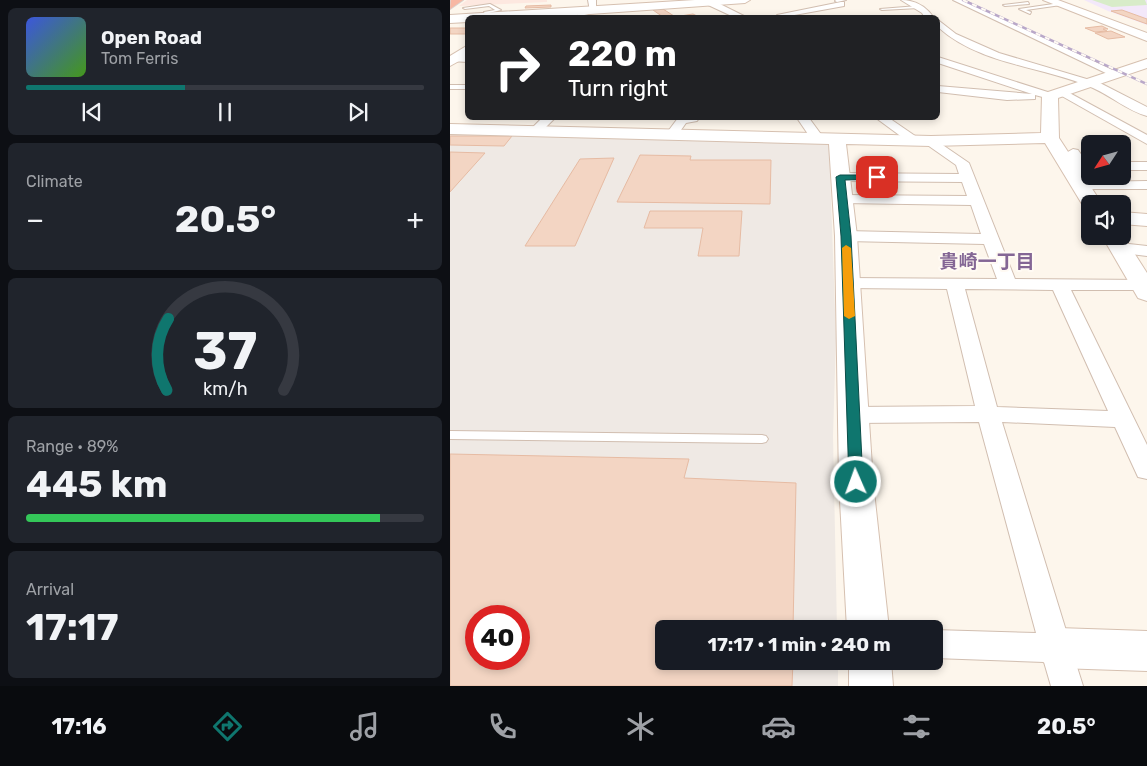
<!DOCTYPE html>
<meta charset="utf-8">
<style>
body{margin:0;font-family:Rubik,"Noto Sans JP",sans-serif;background:#20242c;color:#f1f3f6;height:100vh;display:flex;flex-direction:column;font-size:19px;white-space:nowrap}
*{box-sizing:border-box;margin:0}
p{font-size:16px;color:#9ea1a6}
.icon{flex:none;width:28px;height:28px;fill:none;stroke:currentColor;stroke-width:2;stroke-linecap:round;stroke-linejoin:round}
.map{position:relative;flex:1;overflow:hidden}
.sheet{display:flex;flex-direction:column;gap:8px;padding:8px;background:#0d0f14;width:450px}
.sheet>*{flex:none}
.banner{position:absolute;left:15px;top:15px;width:475px;height:105px;border-radius:8px;box-shadow:0 2px 8px #0003;background:#202124;color:#fff;overflow:hidden}
.needle{width:32px;rotate:234deg}
.fabs{position:absolute;left:631px;top:135px;display:grid;gap:10px}
.fabs a{display:grid;place-items:center;width:50px;height:50px;border-radius:8px;background:#171b24;box-shadow:0 2px 8px #0003;font-size:25px}
.speed{position:absolute;left:15px;top:605px;display:flex;gap:10px;font-size:25px;font-weight:700;text-align:center}
.speed>*{display:grid;place-content:center;width:65px;height:65px;border-radius:50%;background:#171b24;box-shadow:0 2px 8px #0003;line-height:1}
.speed .limit{border:8px solid #d22;background:#fff;color:#111}
.pin{position:absolute;display:grid;place-items:center;width:42px;height:42px;color:#fff;margin:-21px;border-radius:10px;box-shadow:0 2px 8px #0006}
.me{position:absolute;width:55px;margin:-28px;rotate:358deg;stroke-linejoin:round;filter:drop-shadow(0 0 4px #0008)}
.turn{display:flex;align-items:center;gap:18px;height:105px;padding:0 20px;font-size:22px}
.turn .icon{width:65px;height:65px;stroke-width:2.5}
.turn b{display:block;font-size:35px;line-height:42px}
.big{font-size:38px;font-weight:700;line-height:1.1}
.sheet .tile{flex:1;display:flex;flex-direction:column;justify-content:center;gap:8px;min-width:0;padding:0 18px;border-radius:8px;background:#20242c}
.sheet .dial{align-items:center;gap:0}
.dial svg{height:130px;overflow:visible;fill:none;stroke:#363941;stroke-width:7;stroke-linecap:round;text-anchor:middle}
.dial text{fill:#f1f3f6;stroke:none}
.song{display:flex;align-items:center;gap:15px}
.cover{width:60px;height:60px;border-radius:8px;background:linear-gradient(135deg,hsl(230 70% 55%),hsl(100 70% 35%))}
.played{height:5px;border-radius:2px;background:linear-gradient(90deg,#0f766e 40%,#363941 40%)}
.keys{display:flex;justify-content:space-around;direction:ltr}
.heat{display:flex;justify-content:space-between;align-items:center;font-size:28px;direction:ltr}
.charge{height:8px;border-radius:4px;background:linear-gradient(90deg,#34c759 89%,#363941 0)}
.trip{position:absolute;left:205px;top:620px;width:288px;height:50px;border-radius:8px;background:#171b24;box-shadow:0 2px 8px #0003;font-weight:700;line-height:50px;text-align:center}
.tab-bar{display:flex;height:80px;justify-content:space-around;align-items:center;background:#090b0e;color:#9ea1a6}
.tab-bar .icon{width:35px;height:35px}
.tab-bar .current{color:#0f766e}
.tab-bar b{font-size:22px;color:#f1f3f6}
main{display:flex;flex:1;min-height:0}
.map>svg:first-child{display:block}
</style>
<main>
<section class="sheet">
<div class="tile">
<div class="song"><i class="cover"></i><div><b>Open Road</b><p>Tom Ferris</p></div></div>
<div class="played"></div>
<div class="keys"><svg class="icon" aria-label="previous" viewBox="0 0 24 24"><path d="M18 5L8 12l10 7zM5 5v14"/></svg><svg class="icon" aria-label="pause" viewBox="0 0 24 24"><path d="M8 5v14M16 5v14"/></svg><svg class="icon" aria-label="next" viewBox="0 0 24 24"><path d="M6 5l10 7-10 7zM19 5v14"/></svg></div>
</div>
<div class="tile"><p>Climate</p>
<div class="heat"><a>−</a><b class="big">20.5°</b><a>+</a></div>
</div>
<div class="tile dial"><svg viewBox="0 0 100 80">
<path d="M14 69A42 42 0 1 1 86 69"/>
<path d="M14 69A42 42 0 0 1 15 25" stroke="#0f766e"/>
<text x="50" y="56" font-size="32" font-weight="700">37</text>
<text x="50" y="72" font-size="11">km/h</text>
</svg></div>
<div class="tile"><p>Range · 89%</p><b class="big">445 km</b><div class="charge"></div></div>
<div class="tile"><p>Arrival</p><b class="big">17:17</b></div>
</section>
<div class="map">
<svg width="697" height="686" viewBox="0 0 697 686">
<rect width="100%" height="100%" fill="#fdf6ec"/>
<!-- commercial -->
<path fill="#fde8e0" d="M17 0H97V2L9 6Z"/>
<!-- industrial -->
<path fill="#efe9e4" fill-rule="evenodd" d="M0 132 372 142 379 144 386 338 383 436 387 629H214V661H388V686H0ZM26 616H69V659H26Z"/>
<!-- education -->
<path fill="#f3e8fa" d="M634 0H697V25L658 11Z"/>
<!-- green -->
<path fill="#d8ecc9" d="M642 0H695L697 5 662 7Z"/>
<!-- building -->
<g fill="#f3d5c3" stroke="#e6bba3" fill-rule="evenodd">
<path d="M101 5V7L75 8 76 6Z"/>
<path d="M213 9 224 16 213 17 203 10Z"/>
<path d="M672 10 697 19V24L661 11Z"/>
<path d="M243 14 249 17 218 18Z"/>
<path d="M652 26 658 29H653L657 31 645 32 635 28Z"/>
<rect x="0" y="28" width="18" height="6"/>
<path d="M661 31 675 37 658 39 645 33Z"/>
<path d="M0 136H62L54 146 0 145Z"/>
<path d="M0 152 35 153 0 192Z"/>
<path d="M190 155 241 156 240 160H321L320 204 167 202Z"/>
<path d="M164 158 125 246H75L130 159Z"/>
<path d="M200 211H292L289 256H248L253 228H194Z"/>
<path d="M0 454 239 459 234 478 346 483 343 629H214V661H343L342 686H0ZM26 616H69V659H26Z"/>
</g>
<g fill="none" stroke-linecap="round" stroke-linejoin="round">
<defs>
<g id="lane">
<path d="M386 0H396L387 2 385 1Z"/>
<path d="M578 2 579 4 555 6 553 5Z"/>
<path d="M610 3 611 5 576 10 581 12 580 14 569 9Z"/>
<path d="M40 4 51 10 35 14 34 12 45 10 39 6 15 9 13 8Z"/>
<path d="M468 6 469 8 432 10 430 9Z"/>
<path d="M125 10H127L130 13 151 18 128 15Z"/>
<path d="M479 16 481 18H468Z"/>
<rect x="0" y="85" width="18" height="4"/>
<path d="M0 431 312 435 316 436 318 439 316 442 312 443 0 439Z"/>
</g>
<g id="street">
<path d="M138 0H146V11H140Z"/>
<path d="M257 0H262L298 18H286L256 4Z"/>
<path d="M451 0C465 0 476 6 484 18H475L472 13Z"/>
<path d="M503 0H513L671 74 666 77 662 76Z"/>
<path d="M391 2H394V6L339 16 340 18H329L327 15Z"/>
<path d="M488 20 506 34 549 53 650 83 697 107V116C678 111 661 96 643 88 592 66 530 65 488 27Z"/>
<path d="M4 56H18V62L0 61V58Z"/>
<path d="M488 57 604 94 606 96 600 99 585 95V99L557 100 488 92V86L582 94 488 63Z"/>
<path d="M614 90 697 135V144L610 95V91Z"/>
<path d="M92 118H105L89 134H81L79 131Z"/>
<path d="M228 118H249L247 121 236 123 226 137H218L216 134Z"/>
<path d="M347 118H359L373 137 372 140H362Z"/>
<path d="M426 118H439L471 140 470 143H460Z"/>
<path d="M481 137 519 163 565 279 697 280V290H621L697 445V479L688 477 665 427 552 422 618 637 623 648 622 651 633 686H601L594 662 484 658V630L586 633 529 422 403 423 395 421 392 415 395 409 403 407 525 406 497 289 398 288 392 287 389 283 392 279 398 278 547 279 534 244 396 241 388 236 396 231 531 234 521 205 392 203 385 199 392 195 517 196 512 182 390 181 383 177 390 173 509 174 506 165 476 144 475 141ZM515 289 603 290 658 411 547 407Z"/>
<path d="M623 149 628 150 640 167 638 182 697 181V189H625L623 186 626 167 616 153Z"/>
<rect x="672" y="162" width="25" height="8"/>
<path d="M670 243 697 246V256L664 252 662 248 664 244Z"/>
</g>
<g id="secondary">
<path d="M245 0H300L295 3 84 18H18V22L0 23V15Z"/>
<path d="M593 0H608L697 33V41Z"/>
<path d="M18 45V56L0 66V56Z"/>
<path d="M697 59V68L608 98 609 138 652 204H640V210L635 208 632 204 595 143 481 146 396 144 407 236 423 482 439 629H397L389 482 385 236 379 144 0 134V124L481 136 591 133 592 96 595 93Z"/>
<path d="M672 212 697 214V226L672 224Z"/>
<path d="M672 234 697 273V301L688 298 652 236H672Z"/>
<path d="M608 628 697 631V671L608 668 593 662 587 648 593 634Z"/>
<path d="M399 661H441L443 686H399Z"/>
</g>
<path id="highway" d="M13 0 0 9 1 0Z"/>
</defs>
<!-- lane casing -->
<use href="#lane" stroke="#d1beb0" stroke-width="2"/>
<!-- street casing -->
<use href="#street" stroke="#d1beb0" stroke-width="2"/>
<!-- secondary casing -->
<use href="#secondary" stroke="#d6c0b0" stroke-width="2"/>
<!-- highway casing -->
<use href="#highway" stroke="#dad1cd" stroke-width="2"/>
<!-- lane -->
<use href="#lane" fill="#fff" fill-rule="evenodd"/>
<!-- street -->
<use href="#street" fill="#fff" fill-rule="evenodd"/>
<!-- secondary -->
<use href="#secondary" fill="#fff" fill-rule="evenodd"/>
<!-- highway -->
<use href="#highway" fill="#f7b7a3" fill-rule="evenodd"/>
<defs>
<path id="rail" d="M513 0 697 84"/>
</defs>
<!-- rail casing -->
<use href="#rail" stroke="#b9a8c9" stroke-width="2.5"/>
<!-- rail -->
<use href="#rail" stroke="#fffaf3" stroke-width="2" stroke-dasharray="5" stroke-linecap="butt"/>
</g>
<!-- route -->
<path fill="#0f766e" stroke="#0a4d48" d="M427 175 430 176V179L395 180 401 236 413 482 411 485H401L399 482 391 236 386 177 390 175Z"/>
<!-- slow -->
<path fill="#f59e0b" d="M396 245 401 248 405 316 399 319 394 316 392 248Z"/>
<g text-anchor="middle" stroke-width="4" stroke-linejoin="round" paint-order="stroke">
<!-- neighbourhood labels -->
<g font-size="19" font-weight="bold" fill="#846695" stroke="#fffaf3">
<text x="537" y="268">貴崎一丁目</text>
</g>
</g>
</svg>
<div class="fabs">
<a><svg class="needle" viewBox="-14 -14 28 28"><path d="M0-13l5 13h-10z" fill="#e53935"/><path d="M0 13l5-13h-10z" fill="#9ea1a6"/></svg></a>
<a><svg class="icon" aria-label="sound" viewBox="0 0 24 24"><path d="M4 9h4l5-4v14l-5-4H4zM17 9q2 3 0 6"/></svg></a>
</div>
<div class="speed"><div class="limit">40</div></div>
<div class="pin" style="left:427px;top:177px;background:#d93025"><svg class="icon" aria-label="arrive" viewBox="0 0 24 24"><path d="M6 21V4h12l-3 4 3 4H6"/></svg></div>
<svg class="me" style="left:406px;top:482px" viewBox="-20 -20 40 40"><circle r="17" fill="#0f766e" stroke="#fff" stroke-width="3"/><path d="M0-11L8 9 0 5-8 9z" fill="#fff"/></svg>
<div class="trip">17:17 · 1 min · 240 m</div>
<div class="banner">
<div class="turn"><svg class="icon" aria-label="right" viewBox="0 0 24 24"><path d="M7 20v-9h11M14 6l5 5-5 5"/></svg><div><b>220 m</b>Turn right</div></div>
</div>
</div>
</main>
<nav class="tab-bar">
<b>17:16</b>
<svg class="icon current" aria-label="directions" viewBox="0 0 24 24"><path d="M12 3l9 9-9 9-9-9zM9 14v-3h6M13 9l2 2-2 2"/></svg>
<svg class="icon" aria-label="music" viewBox="0 0 24 24"><path d="M9 18V5l10-2v13"/><circle cx="6" cy="18" r="3"/><circle cx="16" cy="16" r="3"/></svg>
<svg class="icon" aria-label="phone" viewBox="0 0 24 24"><path d="M5 4h4l2 5-3 2q2 4 5 5l2-3 5 2v4C11 20 4 13 5 4z"/></svg>
<svg class="icon" aria-label="climate" viewBox="0 0 24 24"><path d="M12 3v18M4 7l16 10M4 17L20 7"/></svg>
<svg class="icon" aria-label="car" viewBox="0 0 24 24"><path d="M5 17H2v-5l4-1 3-4h7l3 4 3 1v5h-3M9 17h6M6 11h13"/><circle cx="7" cy="17" r="2"/><circle cx="17" cy="17" r="2"/></svg>
<svg class="icon" aria-label="filters" viewBox="0 0 24 24"><path d="M4 7h16M4 17h16"/><circle cx="9" cy="7" r="2"/><circle cx="15" cy="17" r="2"/></svg>
<b>20.5°</b>
</nav>
